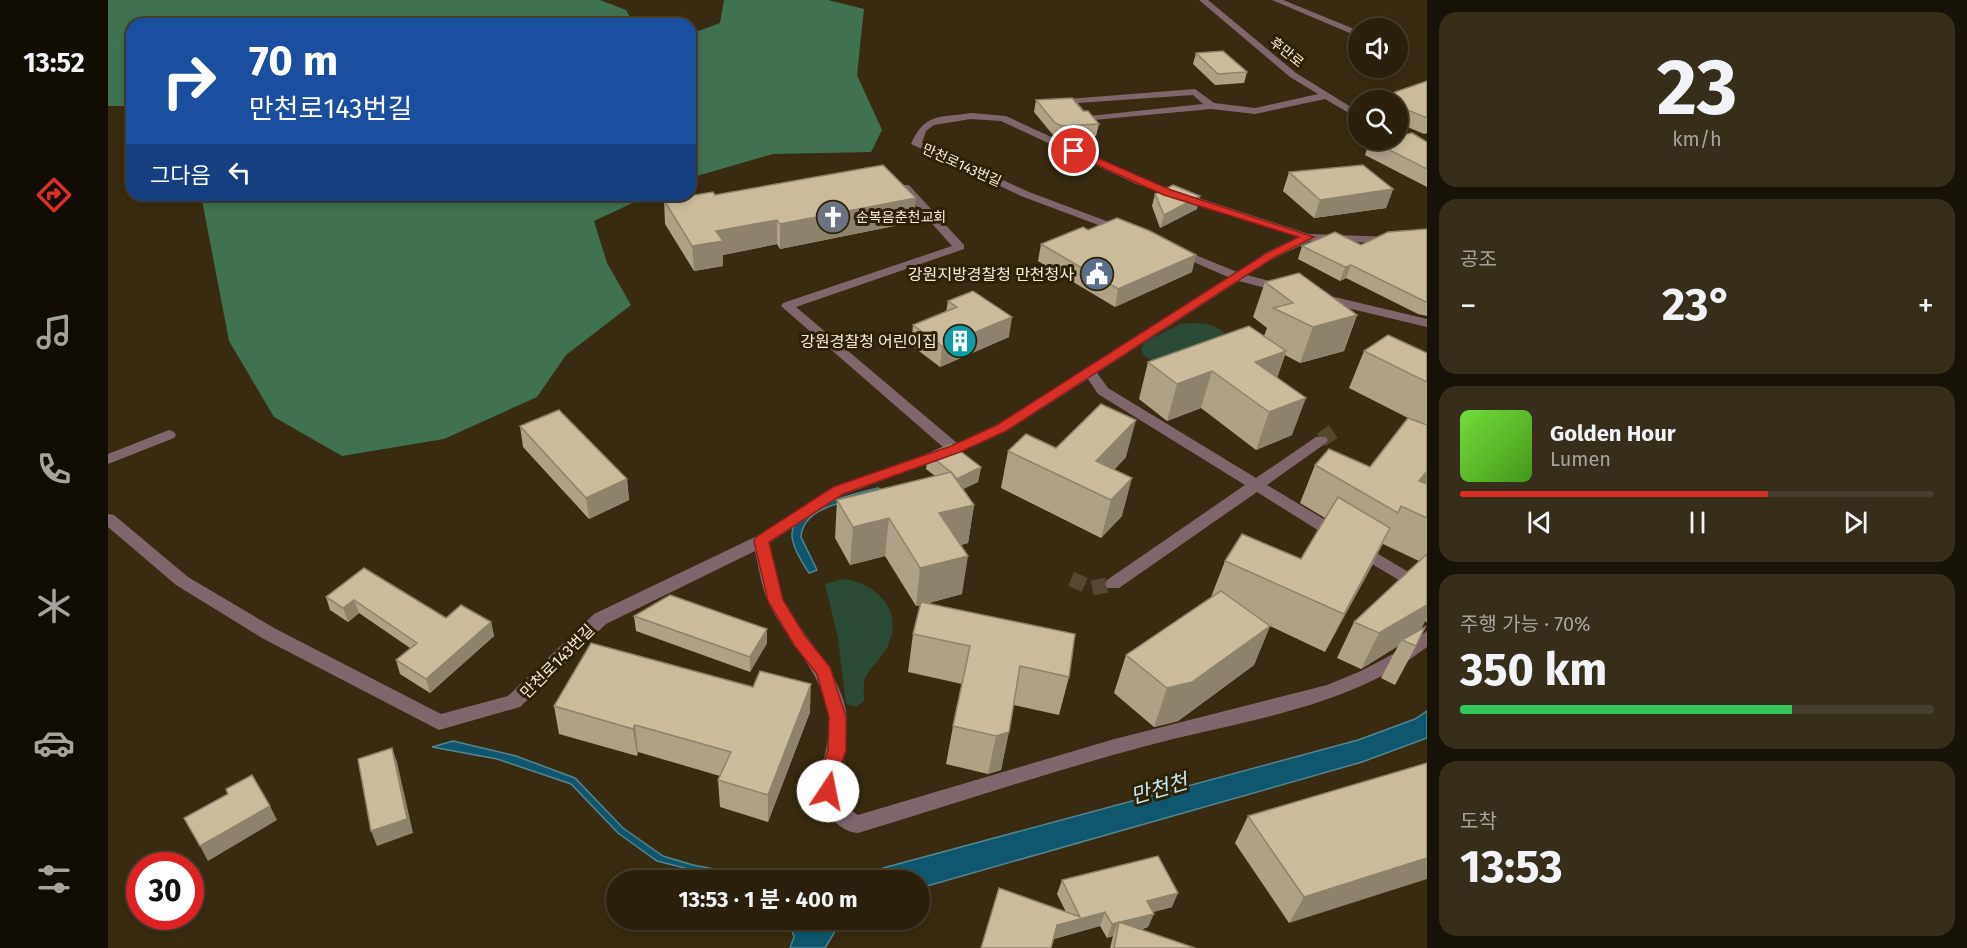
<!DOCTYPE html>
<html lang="ko">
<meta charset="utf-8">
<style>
body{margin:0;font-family:"Fira Sans","Noto Sans KR",sans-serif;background:#362d1b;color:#f1f3f6;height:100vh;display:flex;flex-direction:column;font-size:22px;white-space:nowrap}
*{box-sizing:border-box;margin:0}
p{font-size:20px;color:#a5a39d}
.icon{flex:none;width:33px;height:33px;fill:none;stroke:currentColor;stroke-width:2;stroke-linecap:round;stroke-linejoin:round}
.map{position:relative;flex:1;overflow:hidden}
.drawer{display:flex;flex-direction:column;gap:12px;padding:12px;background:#171207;width:540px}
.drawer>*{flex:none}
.guide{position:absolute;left:18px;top:18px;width:570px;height:183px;border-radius:18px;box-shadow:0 3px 9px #0003,0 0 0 2px #463e2e;background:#1a4fa0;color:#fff;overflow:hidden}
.fabs{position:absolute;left:1240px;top:18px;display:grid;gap:12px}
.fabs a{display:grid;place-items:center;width:60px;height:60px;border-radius:50%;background:#2a200d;box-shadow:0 3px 9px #0003,0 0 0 2px #463e2e;font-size:30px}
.speed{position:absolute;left:18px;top:852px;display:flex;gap:12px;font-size:30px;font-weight:700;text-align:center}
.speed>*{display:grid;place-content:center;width:78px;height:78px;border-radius:50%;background:#2a200d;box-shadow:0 3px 9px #0003,0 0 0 2px #463e2e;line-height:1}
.speed .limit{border:9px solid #d22;background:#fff;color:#111}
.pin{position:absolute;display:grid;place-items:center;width:51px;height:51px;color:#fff;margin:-26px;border:3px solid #fff;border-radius:50%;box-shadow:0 2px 6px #0007}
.me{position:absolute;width:66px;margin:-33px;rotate:11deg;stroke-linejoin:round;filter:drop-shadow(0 0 4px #0008)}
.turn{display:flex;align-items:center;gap:21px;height:126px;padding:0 24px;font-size:27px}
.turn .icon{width:78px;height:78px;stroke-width:2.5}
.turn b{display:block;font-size:42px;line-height:51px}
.then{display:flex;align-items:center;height:57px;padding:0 24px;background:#0003;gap:12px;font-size:22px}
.big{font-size:45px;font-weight:700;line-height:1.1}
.drawer .tile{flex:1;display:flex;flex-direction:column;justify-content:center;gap:9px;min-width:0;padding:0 21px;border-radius:18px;background:#362d1b}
.drawer .dial{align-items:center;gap:0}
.dial b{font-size:78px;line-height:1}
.song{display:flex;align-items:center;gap:18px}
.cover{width:72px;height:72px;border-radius:9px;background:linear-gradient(135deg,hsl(100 70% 55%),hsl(100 70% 35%))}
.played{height:6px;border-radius:3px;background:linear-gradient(90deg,#d93025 65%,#463e2e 65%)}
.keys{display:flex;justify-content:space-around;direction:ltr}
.heat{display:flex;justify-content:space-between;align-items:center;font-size:33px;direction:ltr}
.charge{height:9px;border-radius:4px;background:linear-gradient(90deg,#34c759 70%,#463e2e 0)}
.trip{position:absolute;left:498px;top:870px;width:324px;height:60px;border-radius:30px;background:#2a200d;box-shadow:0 3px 9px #0003,0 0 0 2px #463e2e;font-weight:700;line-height:60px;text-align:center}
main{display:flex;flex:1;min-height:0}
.dock{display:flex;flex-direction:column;width:108px;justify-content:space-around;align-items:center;background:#110d05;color:#a5a39d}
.dock .icon{width:42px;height:42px}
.dock .active{color:#d93025}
.dock b{font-size:27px;color:#f1f3f6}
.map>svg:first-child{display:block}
</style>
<main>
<nav class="dock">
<b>13:52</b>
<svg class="icon active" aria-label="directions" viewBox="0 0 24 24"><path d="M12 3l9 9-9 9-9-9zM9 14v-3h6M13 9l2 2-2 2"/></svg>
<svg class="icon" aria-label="music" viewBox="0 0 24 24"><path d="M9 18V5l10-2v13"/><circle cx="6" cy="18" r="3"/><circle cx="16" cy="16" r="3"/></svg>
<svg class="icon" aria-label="phone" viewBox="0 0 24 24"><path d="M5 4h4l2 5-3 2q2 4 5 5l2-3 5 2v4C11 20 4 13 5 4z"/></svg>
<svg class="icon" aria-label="climate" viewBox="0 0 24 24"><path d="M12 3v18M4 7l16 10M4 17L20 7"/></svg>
<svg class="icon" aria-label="car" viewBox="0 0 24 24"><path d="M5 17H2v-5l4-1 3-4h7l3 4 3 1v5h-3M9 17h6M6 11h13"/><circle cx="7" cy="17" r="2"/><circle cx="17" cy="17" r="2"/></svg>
<svg class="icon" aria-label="filters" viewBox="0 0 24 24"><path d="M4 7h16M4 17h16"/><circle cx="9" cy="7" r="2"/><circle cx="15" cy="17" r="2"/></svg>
</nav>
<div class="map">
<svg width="1319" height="948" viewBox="0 0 1319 948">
<rect width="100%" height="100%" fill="#382b11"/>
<!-- green -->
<g fill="#2b4a35">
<path d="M1072 324C1087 322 1108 322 1118 335L1046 362 1035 355 1033 348 1037 342Z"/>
<path d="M736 579C770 584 797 612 779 648 773 659 762 667 757 678 755 684 756 695 756 701L748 707 738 704 730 638 717 584Z"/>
</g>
<!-- forest -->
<g fill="#407151">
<path d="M0 0H492L518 10 526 24H24V106H0Z"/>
<path d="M616 0H720L756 9 749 75 774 130 763 152 665 154 582 178V34L612 23Z"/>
<path d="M93 195H542L486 221 499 263 523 305 458 355 429 397 336 439 234 456 166 417 121 341Z"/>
</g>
<!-- water -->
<g fill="#0f576c" stroke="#54848e" stroke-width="1.5">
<path d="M770 488 775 491V494C750 500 695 503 693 537L709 570 701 573C695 564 684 546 684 535 683 507 750 493 770 488Z"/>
<path d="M1319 711V738L1254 762 812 888V880H742L775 868 1250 740 1307 719Z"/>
<path d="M345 741 408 756 467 778 515 828 555 856 585 865 664 880H624L549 861 510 833 463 784 389 759 324 747Z"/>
<path d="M689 920H734L717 948H682L686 937 682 924Z"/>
</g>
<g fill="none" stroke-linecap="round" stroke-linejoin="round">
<!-- minor-tunnel -->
<g stroke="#544830" stroke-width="15" stroke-dasharray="15 8" stroke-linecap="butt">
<path d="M1213 440 1226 431"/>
<path d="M963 579 984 588 1005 584"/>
</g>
<!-- minor -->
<g fill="#7f666c" fill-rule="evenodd">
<path d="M1091 0H1100L1188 73 1251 112V119L1217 99 1147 114 1103 109 975 121 958 101 960 99 1087 89 1106 103 1147 108 1210 94 1182 77ZM1085 95 1095 104 981 116 970 103Z"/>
<path d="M1164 0H1175L1251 31V37Z"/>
<path d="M863 113 898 116 1036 180 1201 234 1284 237 1319 233V239L1284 243 1202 241 1165 259 1139 275 1180 286V292L1176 293 1131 281 989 373 1000 388 1148 478 1208 437H1218L1220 440 1218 443 1159 485 1236 531 1238 535 1236 539H1224L1149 492 1011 588H999L997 584 999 580 1137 485 990 394 980 379 899 431 852 452 735 495 661 543C666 562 667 583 676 601 694 635 723 662 735 699 747 735 726 767 732 803L750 815 1003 740 1219 685 1253 671 1285 654 1319 631V647C1238 710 1133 720 1038 746 941 772 846 804 750 833 739 832 734 828 726 821 694 795 725 752 721 717 715 673 680 642 661 604 653 587 651 568 647 551L498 624 412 707 331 730 154 638 68 585 0 527V514L6 515 80 577 166 628 333 714 400 696 486 614 647 537 725 487 836 448 673 306 675 303 844 246 793 189V185H801L856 245V249L688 307 849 443 889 425 1120 277 1065 253V249H1073L1129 272 1157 253 1190 237 1028 184 893 121 863 119 826 125 818 131 814 143 921 192 1017 228V232H1009L913 196 803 144C817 112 832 118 863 113Z"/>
<path d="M1290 131 1319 143V150L1290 138Z"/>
<path d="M1214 294 1319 319V327L1210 301V295Z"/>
<path d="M61 430 66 432 68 435 66 438 0 464V454Z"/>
<path d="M1250 542 1319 583V597L1244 552 1242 548 1244 544Z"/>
</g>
</g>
<!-- wall -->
<g fill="#aea186">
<path d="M1088 53 1139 72 1136 83 1107 85 1085 64Z"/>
<path d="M1319 81V133L1316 134 1290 123V100H1269L1270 98Z"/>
<path d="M928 100 975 111 991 124 988 136 952 138 945 135 926 112Z"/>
<path d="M1262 140 1319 142V187L1257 155Z"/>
<path d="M1181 172 1285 189 1278 208 1206 218 1175 191Z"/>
<path d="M1047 194 1089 209 1052 228 1044 206Z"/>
<path d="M607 195 806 222 672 249 669 244 615 255V266L586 271 557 224 556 200Z"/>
<path d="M1319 229V316L1310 314 1238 278 1232 281 1190 259 1194 246 1253 245Z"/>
<path d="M980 230 1084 272 1007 307 930 261 933 244Z"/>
<path d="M1157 282 1249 315 1236 351 1192 363 1177 355 1169 378 1184 435 1148 450 1093 408 1059 421 1031 399 1040 362 1156 336 1159 328 1145 317Z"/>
<path d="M840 301 901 337 832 367 803 345 805 325 838 312Z"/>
<path d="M1256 351 1319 353V622L1317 621 1313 629 1308 646 1287 685 1273 678 1290 646 1253 669 1229 658 1246 622 1311 561 1275 544 1271 551 1217 652 1162 626 1146 665 1070 721 1046 727 1006 693 1018 655 1103 597 1117 561 1193 559 1217 518 1192 503 1207 465 1262 467 1300 418 1241 388Z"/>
<path d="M412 426 519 479 521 500 481 519 415 447Z"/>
<path d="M948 448 1018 457 1006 470 1014 516 993 538 893 488 900 451Z"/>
<path d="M820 454 873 467 870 482 855 489 866 505 860 543 853 545 854 594 821 603 961 677 951 715 906 705 893 770 880 774 838 764 845 726 854 684 800 672 805 634 813 605 808 606 777 556 742 565 727 538 729 500 827 476 818 469Z"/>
<path d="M256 568 338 618 383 622 386 636 322 693 292 674 288 660 302 648 251 613 240 622 222 610 218 597Z"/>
<path d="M526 616 659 643 642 672 528 631Z"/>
<path d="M446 706 702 712 660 822 612 807 610 780 612 776 530 752 529 756 451 734Z"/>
<path d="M1319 763 1181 923 1127 843 1140 816Z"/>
<path d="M954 880 1064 907 1045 912 1040 927 1032 930 1087 948H1002L1005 936 999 938 992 926 946 939 873 948 958 912 949 894Z"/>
</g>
<!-- shaded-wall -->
<g fill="#8d836d">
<path d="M1285 189 1278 208 1206 218 1212 200Z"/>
<path d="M1092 196 1089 209 1052 228 1056 215Z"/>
<path d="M808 198 806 222 672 249V224Z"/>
<path d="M669 220V244L615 255V266L586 271 584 246 608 231Z"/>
<path d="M1088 255 1084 272 1007 307 1010 289Z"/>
<path d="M1243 265 1238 278 1232 281 1237 267Z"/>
<path d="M1249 315 1236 351 1192 363 1205 327Z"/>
<path d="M904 317 901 337 832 367 834 346Z"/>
<path d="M1178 351 1166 387 1147 362Z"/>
<path d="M1104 371 1093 408 1059 421 1069 384Z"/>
<path d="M1198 398 1184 435 1148 450 1161 412Z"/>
<path d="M1028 420 1018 457 985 492 988 461Z"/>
<path d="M873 467 870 482 847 493 849 479Z"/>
<path d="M1319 471V483L1300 509 1311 481Z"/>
<path d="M1024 478 1014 516 993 538 1003 500Z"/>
<path d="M519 479 521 500 481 519 478 498Z"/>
<path d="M866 505 860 543 826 552 831 513Z"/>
<path d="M781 518 777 556 742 565 745 527Z"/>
<path d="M1282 528 1264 566 1217 652 1236 614Z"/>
<path d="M860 556 854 594 808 606 812 568Z"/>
<path d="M246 600 251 613 240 622 235 608Z"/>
<path d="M1319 605V618L1310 634 1294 640 1290 646 1253 669 1271 633Z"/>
<path d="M383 622 386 636 322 693 318 679Z"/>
<path d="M1162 626 1146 665 1070 721 1046 727 1059 688Z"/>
<path d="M659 629V643L642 672V657Z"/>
<path d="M703 684 702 712 660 822V795Z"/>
<path d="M527 725 530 752 529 756 525 729Z"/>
<path d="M901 732 893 770 880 774 888 736Z"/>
<path d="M284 748 289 762 305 833 269 846 263 831Z"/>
<path d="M162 806 169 820 100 861 92 846Z"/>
<path d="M1319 858V879L1181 923 1196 897Z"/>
<path d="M1070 893 1064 907 1034 915 1039 901Z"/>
<path d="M997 912 992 926 945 939 949 925Z"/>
<path d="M1046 914 1040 927 1008 936 1010 923Z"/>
<path d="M1010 923 1005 936 999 938 1004 924Z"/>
</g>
<!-- building -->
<g fill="#cabb9c" stroke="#8d836d" stroke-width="1.5">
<path d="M1115 51 1139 72 1110 74 1088 53Z"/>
<path d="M1319 81V118L1290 106V100H1277L1270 98Z"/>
<path d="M964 98 975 111H980L991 124 954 126 947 123 928 100Z"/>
<path d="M1304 133 1319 142V169L1262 140H1290V136Z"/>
<path d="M775 165 808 198 672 224 669 220 608 231 615 241 584 246 556 200 605 192 607 195Z"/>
<path d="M1255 165 1285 189 1212 200 1181 172Z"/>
<path d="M1065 185 1092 196 1056 215 1047 194Z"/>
<path d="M1009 218 1042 231 1088 255 1010 289 933 244 975 227 980 230Z"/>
<path d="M1319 229V302L1316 301 1243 265 1237 267 1194 246 1227 232 1253 245 1280 232Z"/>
<path d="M1191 273 1249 315 1205 327 1165 308 1185 303 1157 282Z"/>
<path d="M865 291 904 317 834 346 805 325 849 307 840 301Z"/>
<path d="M1141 326 1178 351 1147 362 1198 398 1161 412 1104 371 1069 384 1040 362Z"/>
<path d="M1280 335 1319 353V382L1256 351Z"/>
<path d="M993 404 1028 420 988 461 1024 478 1003 500 900 451 918 434 948 448Z"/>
<path d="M451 410 519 479 478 498 412 426Z"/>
<path d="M1300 418 1319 425V471L1311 481 1319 484V518L1293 506 1290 513 1207 465 1221 449 1262 467Z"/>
<path d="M843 444 873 467 849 479 843 472 820 454Z"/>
<path d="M843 472 866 505 831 513 860 556 812 568 781 518 745 527 729 500Z"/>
<path d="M1230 497 1282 528 1236 614 1117 561 1134 534 1193 559Z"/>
<path d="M1319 554V605L1271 633 1246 622Z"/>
<path d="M256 568 338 618 353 605 383 622 318 679 288 660 309 643 246 600 235 608 218 597Z"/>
<path d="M1113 591 1162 626 1084 682 1059 688 1018 655Z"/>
<path d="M562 595 659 629 642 657 526 616Z"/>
<path d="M813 602 967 634 961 677 912 666 901 732 888 736 845 726 862 646 805 634Z"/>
<path d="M1317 627 1308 646 1294 640Z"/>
<path d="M483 643 645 687 652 671 703 684 660 795 610 780 623 752 527 725 525 729 446 706Z"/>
<path d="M284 748 299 819 263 831 250 759Z"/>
<path d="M1319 763V858L1196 897 1140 816Z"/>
<path d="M144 775 162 806 92 846 76 818 120 794 118 789Z"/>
<path d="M1050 856 1070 893 1039 901 1046 914 1004 924 997 912 949 925 943 948H873L891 888 972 917 954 880Z"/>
<path d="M1011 922 1087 948H1006Z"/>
</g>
<!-- route -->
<path fill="#d93025" stroke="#8d1f18" stroke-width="1.5" d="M962 149H969L1063 190 1206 237 1165 258 898 431 852 452 735 494 661 542 675 600 697 636 722 667 738 717V750L730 775 727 796 720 798 714 796 712 775 720 750 721 717 709 674 686 645 660 601 646 541 648 537 725 487 843 446 889 425 1157 254 1191 237 1056 195 962 153Z"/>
<!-- icons -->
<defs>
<symbol id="church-disc" viewBox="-11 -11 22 22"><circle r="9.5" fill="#6b7280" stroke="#2e2206"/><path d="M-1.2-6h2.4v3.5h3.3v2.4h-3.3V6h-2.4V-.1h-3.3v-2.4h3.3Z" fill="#fff"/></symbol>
<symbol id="civic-disc" viewBox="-11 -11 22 22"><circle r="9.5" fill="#5c6f8a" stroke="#2e2206"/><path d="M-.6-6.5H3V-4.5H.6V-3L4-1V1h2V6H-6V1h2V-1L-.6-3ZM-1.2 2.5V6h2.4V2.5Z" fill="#fff"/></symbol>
<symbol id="building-disc" viewBox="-11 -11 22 22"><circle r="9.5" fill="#0f9aa8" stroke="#2e2206"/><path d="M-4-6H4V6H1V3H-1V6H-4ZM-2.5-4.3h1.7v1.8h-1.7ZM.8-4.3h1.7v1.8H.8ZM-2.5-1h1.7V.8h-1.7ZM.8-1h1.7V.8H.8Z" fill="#fff"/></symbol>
</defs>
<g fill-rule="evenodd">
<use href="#church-disc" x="706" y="198" width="38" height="38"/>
<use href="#civic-disc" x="970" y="255" width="38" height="38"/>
<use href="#building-disc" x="833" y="322" width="38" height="38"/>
</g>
<g text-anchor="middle" stroke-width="6" stroke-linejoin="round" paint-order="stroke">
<!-- far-street labels -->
<g font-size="14" fill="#f5edde" stroke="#2e2206">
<text transform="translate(1179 52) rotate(39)" y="5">후만로</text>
<text transform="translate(854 165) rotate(24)" y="5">만천로143번길</text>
</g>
<!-- far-poi labels -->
<g font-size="14" fill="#f5edde" stroke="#2e2206" text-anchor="start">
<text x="748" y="222">순복음춘천교회</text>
</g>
<!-- poi labels -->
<g font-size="16" fill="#f5edde" stroke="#2e2206" text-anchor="end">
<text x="966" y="280">강원지방경찰청 만천청사</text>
<text x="829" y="347">강원경찰청 어린이집</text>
</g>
<!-- street labels -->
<g font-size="16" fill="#f5edde" stroke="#2e2206">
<text transform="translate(449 661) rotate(-45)" y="6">만천로143번길</text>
</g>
<!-- near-water labels -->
<g font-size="21" font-style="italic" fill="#c4e8f6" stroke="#2e2206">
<text transform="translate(1051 789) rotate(-16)" y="7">만천천</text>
</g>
</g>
</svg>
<div class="fabs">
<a><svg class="icon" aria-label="sound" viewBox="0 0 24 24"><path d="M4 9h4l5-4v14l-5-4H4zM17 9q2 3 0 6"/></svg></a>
<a><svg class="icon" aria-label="search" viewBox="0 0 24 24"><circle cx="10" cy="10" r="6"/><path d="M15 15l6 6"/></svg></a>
</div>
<div class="speed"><div class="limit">30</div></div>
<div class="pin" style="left:966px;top:151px;background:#d93025"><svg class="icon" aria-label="arrive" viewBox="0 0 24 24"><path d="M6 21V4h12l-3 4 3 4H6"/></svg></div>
<svg class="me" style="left:720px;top:791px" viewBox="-20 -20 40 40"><circle r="19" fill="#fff"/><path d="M0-13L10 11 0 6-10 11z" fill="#d93025"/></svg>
<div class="trip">13:53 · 1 분 · 400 m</div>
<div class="guide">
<div class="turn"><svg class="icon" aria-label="right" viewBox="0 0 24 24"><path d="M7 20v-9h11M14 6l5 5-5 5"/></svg><div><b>70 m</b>만천로143번길</div></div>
<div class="then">그다음<svg class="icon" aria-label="left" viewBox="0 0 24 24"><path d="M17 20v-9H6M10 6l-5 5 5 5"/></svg></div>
</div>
</div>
<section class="drawer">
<div class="tile dial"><b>23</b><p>km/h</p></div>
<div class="tile"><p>공조</p>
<div class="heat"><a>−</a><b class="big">23°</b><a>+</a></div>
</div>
<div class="tile">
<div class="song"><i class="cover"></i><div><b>Golden Hour</b><p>Lumen</p></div></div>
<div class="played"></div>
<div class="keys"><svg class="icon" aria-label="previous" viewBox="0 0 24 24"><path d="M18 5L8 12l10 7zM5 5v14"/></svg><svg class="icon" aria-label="pause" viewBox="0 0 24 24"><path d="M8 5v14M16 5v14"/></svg><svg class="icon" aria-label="next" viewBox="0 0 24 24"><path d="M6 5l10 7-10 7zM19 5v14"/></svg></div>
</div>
<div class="tile"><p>주행 가능 · 70%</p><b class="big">350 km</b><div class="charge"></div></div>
<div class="tile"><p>도착</p><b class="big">13:53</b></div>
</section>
</main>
